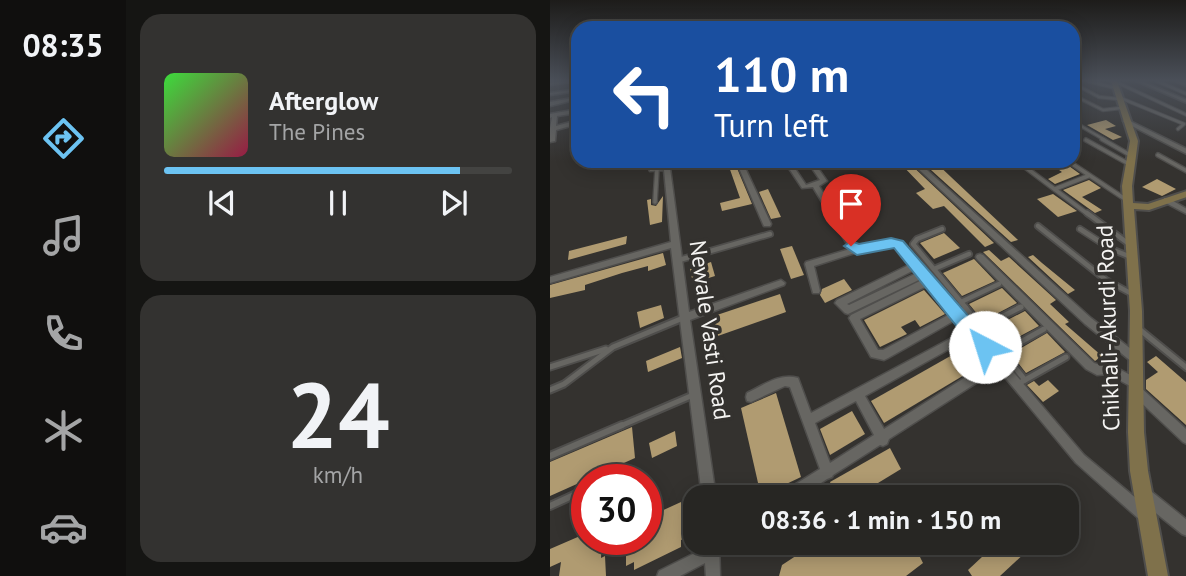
<!DOCTYPE html>
<meta charset="utf-8">
<style>
body{margin:0;font-family:"PT Sans",sans-serif;background:#333230;color:#f1f3f6;height:100vh;display:flex;flex-direction:column;font-size:26px;white-space:nowrap}
*{box-sizing:border-box;margin:0}
p{font-size:23px;color:#a4a5a6}
.icon{flex:none;width:38px;height:38px;fill:none;stroke:currentColor;stroke-width:2;stroke-linecap:round;stroke-linejoin:round}
.map{position:relative;flex:1;overflow:hidden}
.sheet{display:flex;flex-direction:column;gap:14px;padding:14px;background:#151513;width:424px}
.sheet>*{flex:none}
.banner{position:absolute;left:21px;top:21px;width:509px;height:147px;border-radius:21px;box-shadow:0 4px 18px #0003,0 0 0 2px #434341;background:#1a4fa0;color:#fff;overflow:hidden}
.speed{position:absolute;left:21px;top:464px;display:flex;gap:14px;font-size:35px;font-weight:700;text-align:center}
.speed>*{display:grid;place-content:center;width:91px;height:91px;border-radius:50%;background:#272623;box-shadow:0 4px 18px #0003,0 0 0 2px #434341;line-height:1}
.speed .limit{border:10px solid #d22;background:#fff;color:#111}
.pin{position:absolute;display:grid;place-items:center;width:60px;height:60px;color:#fff;margin:-72px -30px;border-radius:50% 50% 50% 0;rotate:-45deg;box-shadow:0 0 7px #0007}
.pin .icon{rotate:45deg}
.me{position:absolute;width:77px;margin:-38px;rotate:320deg;stroke-linejoin:round;filter:drop-shadow(0 0 5px #0008)}
.turn{display:flex;align-items:center;gap:24px;height:147px;padding:0 28px;font-size:32px}
.turn .icon{width:91px;height:91px;stroke-width:2.5}
.turn b{display:block;font-size:49px;line-height:60px}
.sheet .card{flex:1;display:flex;flex-direction:column;justify-content:center;gap:10px;min-width:0;padding:0 24px;border-radius:21px;background:#333230}
.sheet .dial{align-items:center;gap:0}
.dial b{font-size:91px;line-height:1}
.song{display:flex;align-items:center;gap:21px}
.cover{width:84px;height:84px;border-radius:10px;background:linear-gradient(135deg,hsl(120 70% 55%),hsl(340 70% 35%))}
.played{height:7px;border-radius:4px;background:linear-gradient(90deg,#6cc3f2 85%,#434341 85%)}
.keys{display:flex;justify-content:space-around;direction:ltr}
.trip{position:absolute;left:133px;top:485px;width:396px;height:70px;border-radius:21px;background:#272623;box-shadow:0 4px 18px #0003,0 0 0 2px #434341;font-weight:700;line-height:70px;text-align:center}
main{display:flex;flex:1;min-height:0}
.tab-bar{display:flex;flex-direction:column;width:126px;justify-content:space-around;align-items:center;background:#100f0e;color:#a4a5a6}
.tab-bar .icon{width:49px;height:49px}
.tab-bar .active{color:#6cc3f2}
.tab-bar b{font-size:32px;color:#f1f3f6}
.map>svg:first-child{display:block}
</style>
<main>
<nav class="tab-bar">
<b>08:35</b>
<svg class="icon active" aria-label="directions" viewBox="0 0 24 24"><path d="M12 3l9 9-9 9-9-9zM9 14v-3h6M13 9l2 2-2 2"/></svg>
<svg class="icon" aria-label="music" viewBox="0 0 24 24"><path d="M9 18V5l10-2v13"/><circle cx="6" cy="18" r="3"/><circle cx="16" cy="16" r="3"/></svg>
<svg class="icon" aria-label="phone" viewBox="0 0 24 24"><path d="M5 4h4l2 5-3 2q2 4 5 5l2-3 5 2v4C11 20 4 13 5 4z"/></svg>
<svg class="icon" aria-label="climate" viewBox="0 0 24 24"><path d="M12 3v18M4 7l16 10M4 17L20 7"/></svg>
<svg class="icon" aria-label="car" viewBox="0 0 24 24"><path d="M5 17H2v-5l4-1 3-4h7l3 4 3 1v5h-3M9 17h6M6 11h13"/><circle cx="7" cy="17" r="2"/><circle cx="17" cy="17" r="2"/></svg>
</nav>
<section class="sheet">
<div class="card">
<div class="song"><i class="cover"></i><div><b>Afterglow</b><p>The Pines</p></div></div>
<div class="played"></div>
<div class="keys"><svg class="icon" aria-label="previous" viewBox="0 0 24 24"><path d="M18 5L8 12l10 7zM5 5v14"/></svg><svg class="icon" aria-label="pause" viewBox="0 0 24 24"><path d="M8 5v14M16 5v14"/></svg><svg class="icon" aria-label="next" viewBox="0 0 24 24"><path d="M6 5l10 7-10 7zM19 5v14"/></svg></div>
</div>
<div class="card dial"><b>24</b><p>km/h</p></div>
</section>
<div class="map">
<svg width="637" height="576" viewBox="0 0 637 576">
<rect width="100%" height="100%" fill="#34322f"/>
<!-- building -->
<g fill="#b09b71">
<path d="M556 120 566 126 555 129 572 137 563 140 537 125Z"/>
<path d="M177 161H184L202 204 172 211 170 203 190 198Z"/>
<path d="M348 161H357L444 243 435 247 394 206 383 209 366 193 375 189Z"/>
<path d="M371 161H384L468 240 461 242Z"/>
<path d="M496 161H512L530 174 505 184 498 179 512 172Z"/>
<path d="M607 179 626 189 612 196 592 187Z"/>
<path d="M539 180 551 188 532 197 552 210 545 213 513 190Z"/>
<path d="M218 189 231 217 221 219 209 192Z"/>
<path d="M503 194 527 211 508 217 487 199Z"/>
<path d="M113 196 112 222 100 225 97 200 101 199V205L106 206Z"/>
<path d="M394 233 410 248 384 259 370 243Z"/>
<path d="M77 236 76 244 18 260 19 251Z"/>
<path d="M242 246 254 275 241 279 230 249Z"/>
<path d="M439 250 451 261 459 257 506 300 500 304 519 322 515 324 552 356 545 361 433 252Z"/>
<path d="M113 253 116 265 98 271V266L72 273 35 285V290L0 298V285Z"/>
<path d="M483 255 492 263 525 290 518 294 478 257Z"/>
<path d="M424 259 445 281 412 296 393 273Z"/>
<path d="M161 262 165 276 143 283 140 269Z"/>
<path d="M294 279 302 290 275 303 270 295 272 289Z"/>
<path d="M452 288 467 303 433 321 419 304Z"/>
<path d="M374 290 395 314 370 327 365 320 351 327 357 334 330 347 314 320Z"/>
<path d="M230 294 236 312 165 337 161 317Z"/>
<path d="M111 305 114 318 90 328 87 312Z"/>
<path d="M475 311 489 326 457 343 450 341 440 329Z"/>
<path d="M497 333 515 352 476 373 461 354Z"/>
<path d="M130 347 132 358 98 372 96 361Z"/>
<path d="M411 350 426 368 334 423 321 401Z"/>
<path d="M606 356 636 382V425L596 389V380L608 372 597 362Z"/>
<path d="M498 380 509 391 493 402 477 385 484 381 489 386Z"/>
<path d="M226 393 251 477 211 496 191 408Z"/>
<path d="M302 411 315 434 280 455 270 429Z"/>
<path d="M82 427 85 458 0 496V462Z"/>
<path d="M125 431 127 446 102 458 99 443Z"/>
<path d="M340 448 351 469 305 497H286L280 482Z"/>
<path d="M131 502 135 538 131 540V547L84 570V562L76 566V539H96V518Z"/>
<path d="M37 533V539H52L51 558 55 556 56 576H9L11 562 0 567V549Z"/>
<path d="M267 542H373L378 551 370 557 373 563 356 576H229L232 565Z"/>
<path d="M448 542H473L478 550 450 576H422L418 570Z"/>
</g>
<g fill="none" stroke-linecap="round" stroke-linejoin="round">
<defs>
<g id="lane-far4">
<path d="M538 81 566 88"/>
<path d="M564 81 637 115"/>
<path d="M607 81 637 94"/>
<path d="M523 83 549 97 569 99"/>
<path d="M527 97 553 110 571 108"/>
<path d="M568 97 634 124 628 129"/>
<path d="M524 122 555 140"/>
</g>
<g id="lane-far3">
<path d="M552 139 580 155"/>
<path d="M536 140 579 164"/>
<path d="M608 155 637 171"/>
<path d="M467 161 539 215"/>
<path d="M518 161 575 199"/>
<path d="M505 189 538 176"/>
<path d="M105 202 107 169"/>
</g>
<g id="lane-far2">
<path d="M537 213 579 244"/>
<path d="M488 226 556 280 584 295"/>
<path d="M392 229 367 239 363 244 416 308"/>
<path d="M530 229 561 249 581 257"/>
<path d="M129 260 220 234"/>
<path d="M384 269 419 254"/>
<path d="M411 302 449 284"/>
<path d="M468 308 471 307"/>
</g>
<g id="lane-far1">
<path d="M415 307 447 346 458 349 494 329"/>
<path d="M432 327 471 307"/>
<path d="M589 329 637 368"/>
<path d="M451 350 475 380 468 384"/>
<path d="M0 367 56 349"/>
<path d="M475 380 516 357"/>
<path d="M0 390 14 384 63 347 133 318"/>
<path d="M68 427 143 395"/>
</g>
<g id="lane">
<path d="M0 456 72 425"/>
<path d="M0 506 37 489"/>
</g>
<g id="street">
<path d="M16 81H26L0 85V83Z"/>
<path d="M586 81H591L637 100V103Z"/>
<path d="M625 81H630L637 83V86Z"/>
<path d="M28 89V91L0 95V93Z"/>
<path d="M28 97V99L0 106V102Z"/>
<path d="M28 109V113L7 116 6 126 28 120V124L6 130 5 141 0 142V128L2 117 0 118V114Z"/>
<path d="M576 119 637 149V154L574 122 573 121Z"/>
<path d="M95 161H101L104 168 138 161H150L120 168 139 312 231 280 235 283 234 285 140 320 166 497H152L121 248 0 283V277L121 242 114 170 100 171Z"/>
<path d="M186 161H192L221 224 220 226H214L213 224Z"/>
<path d="M234 161H240L256 185 270 180 257 161H263L277 181 269 186 306 246 341 240 355 245 534 455 599 509 601 514 599 519 594 521 589 519 526 463 448 369 339 439 337 444 333 446 330 445 283 475 282 477 277 479 250 497H231L233 492 270 469 240 387 235 386 201 402 197 401 196 397 197 393C214 385 229 373 248 378L261 413 411 333 414 334 439 363 442 361 407 319 338 358 334 360 321 357 299 318 301 315 374 279 373 278 298 314 295 313 285 303 287 300 361 264 349 249 341 246 311 251 264 266 270 291 269 293H263L255 264 256 262 300 249 263 187 252 188ZM366 269 369 272 299 305 297 304ZM379 285 402 313 333 350H328L310 319ZM410 343 430 368 334 429 315 396ZM306 401 324 435 280 463 265 423Z"/>
<path d="M360 161H367L541 318 590 356 591 359 590 362 586 364 582 362 535 324Z"/>
<path d="M614 198H618L637 209V214L614 202Z"/>
<path d="M430 254 433 255 544 363C550 366 556 363 563 366L590 380 591 384 590 387 637 430V444L633 442 582 394 581 390 582 387 558 374 547 375 536 369 427 259 426 257 427 255Z"/>
<path d="M597 490 602 492 637 520V536L632 534 592 502 590 497 592 492Z"/>
<path d="M155 542H169L170 576H156L155 563 130 576H107L109 571 155 548Z"/>
</g>
<path id="secondary" d="M561 81H567L588 141 582 186 583 203 598 204 637 191V197L599 210 584 209 592 311 594 432 598 471 618 576H598L580 471 578 432 580 311 572 186 580 141Z"/>
</defs>
<!-- lane-far4 casing -->
<use href="#lane-far4" stroke="#4f4e4c" stroke-width="4.5"/>
<!-- lane-far3 casing -->
<use href="#lane-far3" stroke="#4f4e4c" stroke-width="6"/>
<!-- lane-far2 casing -->
<use href="#lane-far2" stroke="#4f4e4c" stroke-width="8"/>
<!-- lane-far1 casing -->
<use href="#lane-far1" stroke="#4f4e4c" stroke-width="9"/>
<!-- lane casing -->
<use href="#lane" stroke="#4f4e4c" stroke-width="10"/>
<!-- street casing -->
<use href="#street" stroke="#4f4e4c" stroke-width="3"/>
<!-- secondary casing -->
<use href="#secondary" stroke="#4f4e4c" stroke-width="4"/>
<!-- lane-far4 -->
<use href="#lane-far4" stroke="#676662" stroke-width="2.5"/>
<!-- lane-far3 -->
<use href="#lane-far3" stroke="#676662" stroke-width="3.5"/>
<!-- lane-far2 -->
<use href="#lane-far2" stroke="#676662" stroke-width="4.5"/>
<!-- lane-far1 -->
<use href="#lane-far1" stroke="#676662" stroke-width="5"/>
<!-- lane -->
<use href="#lane" stroke="#676662" stroke-width="6"/>
<!-- street -->
<use href="#street" fill="#676662" fill-rule="evenodd"/>
<!-- secondary -->
<use href="#secondary" fill="#7f714b" fill-rule="evenodd"/>
</g>
<!-- sky -->
<linearGradient id="sky" x2="0" y2="1"><stop stop-color="#1d1c1a"/><stop offset="0.5" stop-color="#4a4f58"/><stop offset="1" stop-color="#4a4f58" stop-opacity="0"/></linearGradient>
<rect width="637" height="161" fill="url(#sky)"/>
<!-- route -->
<path fill="#6cc3f2" stroke="#467f9d" stroke-width="2" d="M341 238 353 241 441 342 444 347 441 353H428L344 248 307 255 294 246 301 241 309 244Z"/>
<g text-anchor="middle" stroke-width="7" stroke-linejoin="round" paint-order="stroke">
<!-- street labels -->
<g font-size="23" fill="#f5f4f2" stroke="#34322f">
<text transform="translate(558 328) rotate(-92)" y="8">Chikhali-Akurdi Road</text>
<text transform="translate(160 330) rotate(82)" y="8">Newale Vasti Road</text>
</g>
</g>
</svg>
<div class="speed"><div class="limit">30</div></div>
<div class="pin" style="left:301px;top:246px;background:#d93025"><svg class="icon" aria-label="arrive" viewBox="0 0 24 24"><path d="M6 21V4h12l-3 4 3 4H6"/></svg></div>
<svg class="me" style="left:435px;top:347px" viewBox="-20 -20 40 40"><circle r="19" fill="#fff"/><path d="M0-13L10 11 0 6-10 11z" fill="#6cc3f2"/></svg>
<div class="trip">08:36 · 1 min · 150 m</div>
<div class="banner">
<div class="turn"><svg class="icon" aria-label="left" viewBox="0 0 24 24"><path d="M17 20v-9H6M10 6l-5 5 5 5"/></svg><div><b>110 m</b>Turn left</div></div>
</div>
</div>
</main>
